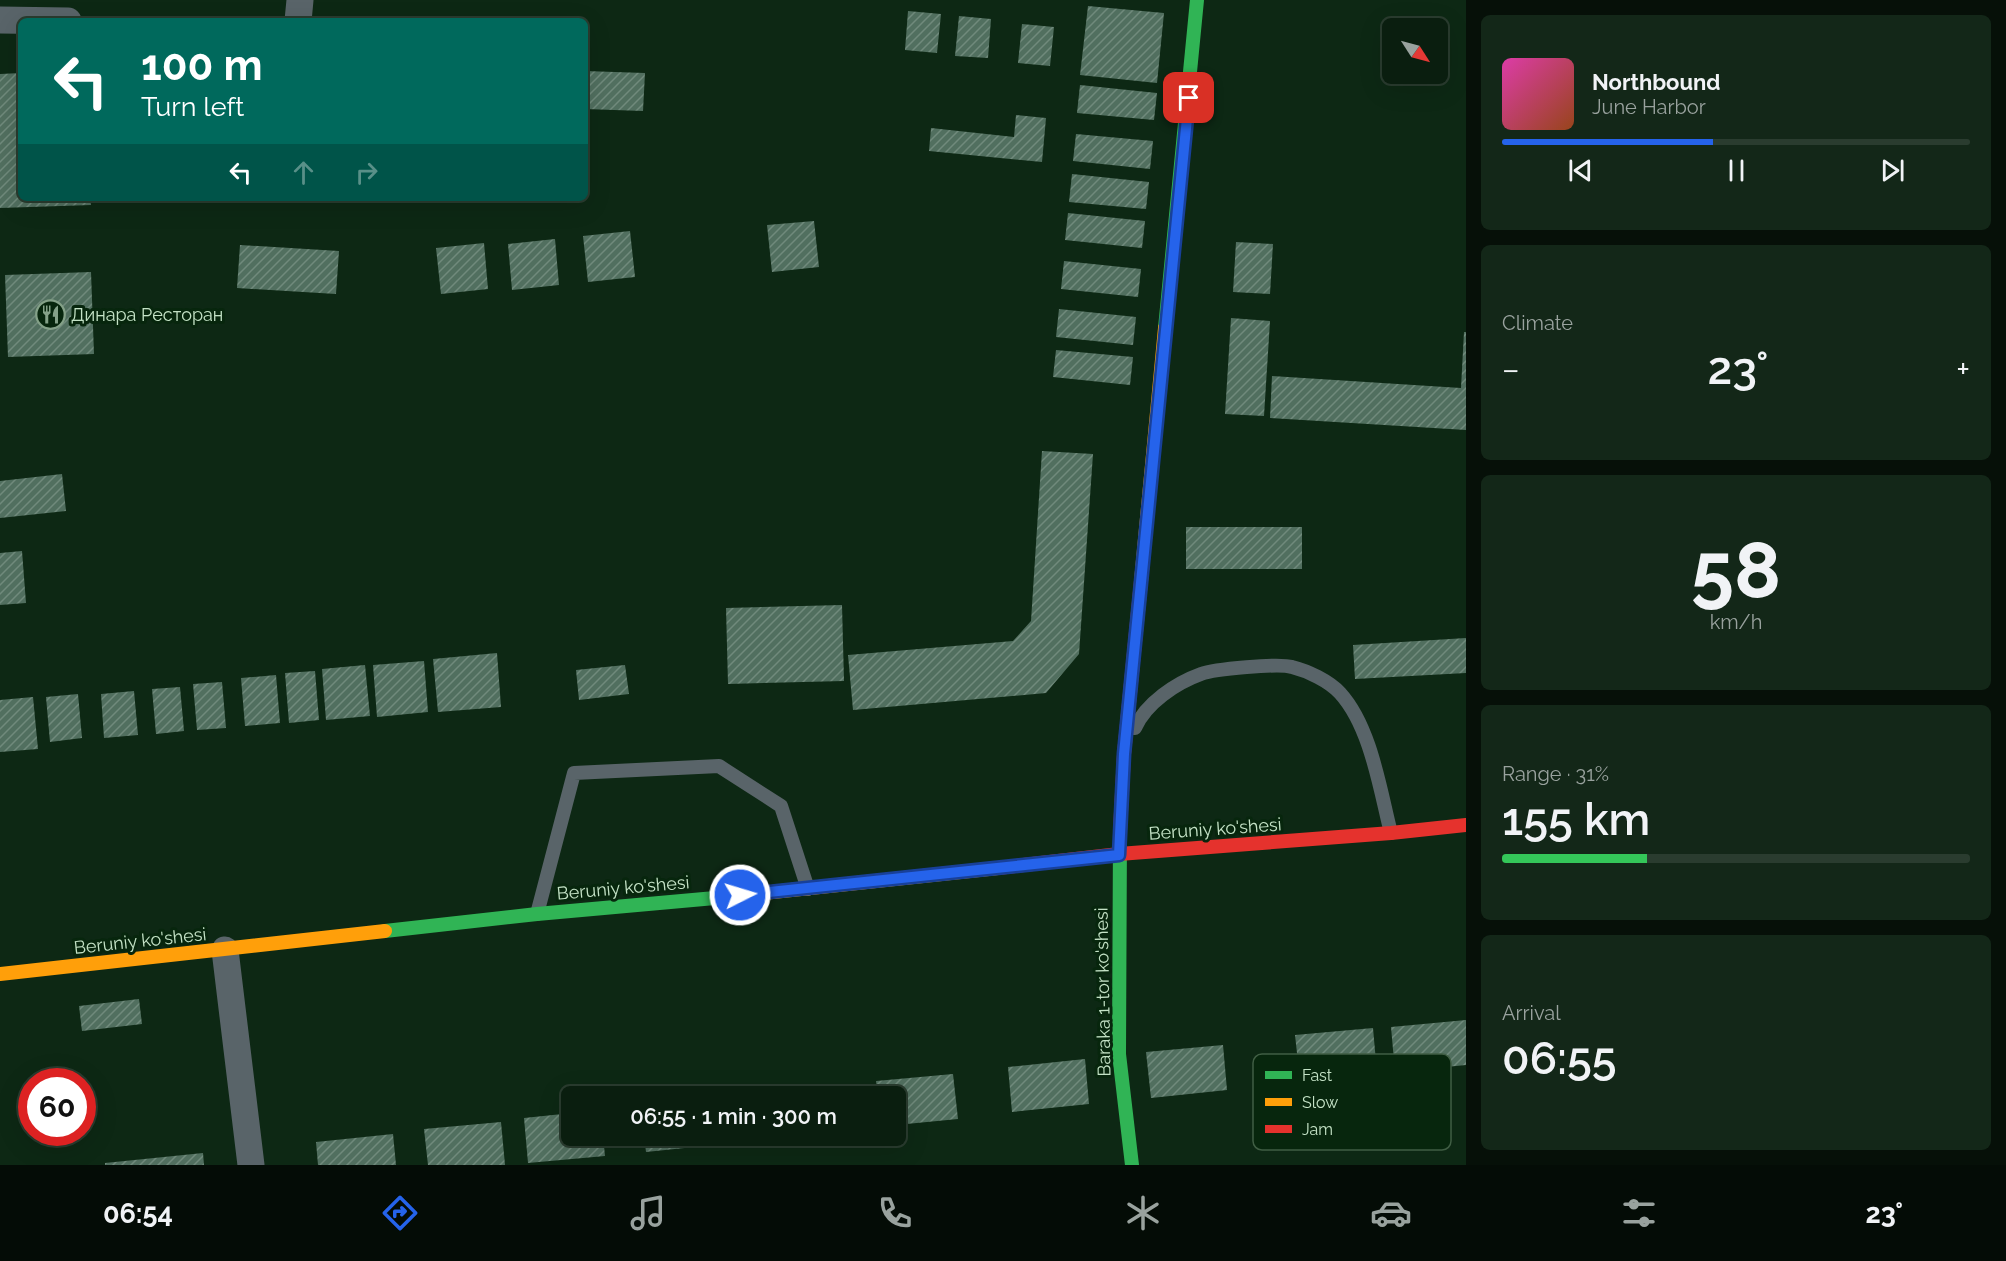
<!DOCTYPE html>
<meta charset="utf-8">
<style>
body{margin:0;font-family:Raleway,sans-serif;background:#132718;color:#f1f3f6;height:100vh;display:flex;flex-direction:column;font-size:22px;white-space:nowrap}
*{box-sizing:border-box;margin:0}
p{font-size:20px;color:#99a29e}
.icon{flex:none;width:33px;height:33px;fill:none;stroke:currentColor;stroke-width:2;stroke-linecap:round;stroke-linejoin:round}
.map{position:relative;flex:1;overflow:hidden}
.sheet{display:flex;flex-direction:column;gap:15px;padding:15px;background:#061008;width:540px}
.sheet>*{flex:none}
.hud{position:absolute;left:18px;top:18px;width:570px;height:183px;border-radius:9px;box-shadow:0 6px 24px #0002,0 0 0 2px #2a3c2f;background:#00695c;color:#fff;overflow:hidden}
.needle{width:39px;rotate:126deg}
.controls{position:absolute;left:1382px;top:18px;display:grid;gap:12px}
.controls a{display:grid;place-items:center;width:66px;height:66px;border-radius:9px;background:#0a1e0f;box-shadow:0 6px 24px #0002,0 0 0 2px #2a3c2f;font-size:30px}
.speed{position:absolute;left:18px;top:1068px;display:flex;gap:12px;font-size:30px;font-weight:700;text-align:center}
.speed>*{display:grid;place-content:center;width:78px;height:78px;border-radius:50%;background:#0a1e0f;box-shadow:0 6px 24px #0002,0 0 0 2px #2a3c2f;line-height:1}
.speed .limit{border:9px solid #d22;background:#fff;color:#111}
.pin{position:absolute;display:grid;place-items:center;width:51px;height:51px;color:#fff;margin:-26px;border-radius:12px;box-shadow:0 3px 9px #0006}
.me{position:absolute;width:66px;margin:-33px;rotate:85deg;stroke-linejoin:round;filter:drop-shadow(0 0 4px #0008)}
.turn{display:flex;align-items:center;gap:21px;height:126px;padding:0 24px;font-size:27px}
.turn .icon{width:78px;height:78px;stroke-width:2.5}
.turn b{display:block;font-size:42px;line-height:51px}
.lanes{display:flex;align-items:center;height:57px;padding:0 24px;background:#0003;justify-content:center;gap:30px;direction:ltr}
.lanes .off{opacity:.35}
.big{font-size:45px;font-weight:600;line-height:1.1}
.sheet .card{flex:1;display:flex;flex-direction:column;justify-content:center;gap:9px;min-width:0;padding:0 21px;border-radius:9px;background:#132718}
.sheet .dial{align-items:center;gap:0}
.dial b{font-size:78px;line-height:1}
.song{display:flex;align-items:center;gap:18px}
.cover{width:72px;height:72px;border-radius:9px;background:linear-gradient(135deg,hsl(320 70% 55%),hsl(20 70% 35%))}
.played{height:6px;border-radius:3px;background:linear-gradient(90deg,#2563eb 45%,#2a3c2f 45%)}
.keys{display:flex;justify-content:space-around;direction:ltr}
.heat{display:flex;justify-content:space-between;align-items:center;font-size:33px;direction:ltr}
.charge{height:9px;border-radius:4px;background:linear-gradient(90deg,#34c759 31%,#2a3c2f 0)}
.trip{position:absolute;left:561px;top:1086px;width:345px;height:60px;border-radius:9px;background:#0a1e0f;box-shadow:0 6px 24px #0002,0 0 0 2px #2a3c2f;font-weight:600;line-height:60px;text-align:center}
.tabs{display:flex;height:96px;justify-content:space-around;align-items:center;background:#040c06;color:#99a29e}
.tabs .icon{width:42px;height:42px}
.tabs .on{color:#2563eb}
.tabs b{font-size:27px;color:#f1f3f6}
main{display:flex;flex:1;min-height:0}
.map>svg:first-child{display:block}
</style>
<main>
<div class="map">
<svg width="1466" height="1165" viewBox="0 0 1466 1165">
<defs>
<pattern id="building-hatch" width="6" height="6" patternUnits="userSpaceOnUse" patternTransform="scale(1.5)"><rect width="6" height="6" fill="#516f5f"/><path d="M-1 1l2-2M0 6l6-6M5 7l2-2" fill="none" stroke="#708a7c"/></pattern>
</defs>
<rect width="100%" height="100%" fill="#0d2814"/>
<!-- building -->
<g fill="url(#building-hatch)">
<path d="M1088 6 1164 13 1157 83 1080 75Z"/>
<path d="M908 11 941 14 937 53 905 50Z"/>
<path d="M959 16 991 19 988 58 955 56Z"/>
<path d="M1022 24 1054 27 1050 66 1018 63Z"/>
<path d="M585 71 645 73 643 111 585 109Z"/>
<path d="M21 73V198H90L91 205 0 208V74Z"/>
<path d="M1080 85 1157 93 1154 120 1077 113Z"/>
<path d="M1016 115 1046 118 1042 162 929 151 931 128 1014 137Z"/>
<path d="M1076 134 1153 141 1150 169 1073 161Z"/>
<path d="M1072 174 1149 182 1146 209 1069 202Z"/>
<path d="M1068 213 1145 221 1142 248 1065 240Z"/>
<path d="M814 221 819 267 772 272 767 225Z"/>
<path d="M630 231 635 277 588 282 583 236Z"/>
<path d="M555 239 559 285 512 290 508 244Z"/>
<path d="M1236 242 1273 244 1270 294 1233 292Z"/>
<path d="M484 243 488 289 441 294 436 248Z"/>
<path d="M240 245 339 251 336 294 237 288Z"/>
<path d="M1064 261 1141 269 1138 297 1061 289Z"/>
<path d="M91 272 94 354 8 357 5 275Z"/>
<path d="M1059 309 1136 317 1133 345 1056 337Z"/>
<path d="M1231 318 1270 321 1264 416 1225 414Z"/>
<path d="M1464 332H1466V430L1270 418 1272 376 1461 388Z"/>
<path d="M1056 350 1133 357 1130 385 1053 377Z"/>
<path d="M1042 451 1093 454 1079 654 1046 693 853 710 848 655 1013 641 1031 621Z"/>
<path d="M62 474 66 511 0 518V481Z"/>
<rect x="1186" y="527" width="116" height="42"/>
<path d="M22 551 26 603 0 605V553Z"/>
<path d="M842 605 844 681 728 684 726 608Z"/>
<path d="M1466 638V673L1355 679 1353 645Z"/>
<path d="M497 653 501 707 438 712 433 659Z"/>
<path d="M424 661 428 712 377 717 373 665Z"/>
<path d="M365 665 370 716 326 720 322 669Z"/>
<path d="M625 665 629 694 579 700 576 670Z"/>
<path d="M315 671 319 720 289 723 285 673Z"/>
<path d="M276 675 280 723 245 726 241 678Z"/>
<path d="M222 682 226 728 197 730 193 684Z"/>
<path d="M180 687 184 731 156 734 152 689Z"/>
<path d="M134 691 138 735 104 738 101 694Z"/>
<path d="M78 694 82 738 50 742 46 697Z"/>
<path d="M33 697 38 749 0 752V700Z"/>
<path d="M139 999 142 1024 82 1031 79 1006Z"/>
<path d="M1466 1020V1065L1395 1072 1391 1027Z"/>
<path d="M1373 1028 1377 1073 1300 1080 1295 1035Z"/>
<path d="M1223 1045 1227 1090 1151 1098 1146 1052Z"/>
<path d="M1085 1059 1089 1104 1012 1112 1008 1067Z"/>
<path d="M953 1074 958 1119 896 1125V1096H878L876 1081Z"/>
<path d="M836 1086 837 1096H759V1093Z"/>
<path d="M572 1113V1136H603L605 1156 528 1163 524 1118Z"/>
<path d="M501 1122 505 1165H428L424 1129Z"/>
<path d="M393 1134 396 1165H318L316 1142Z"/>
<path d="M644 1136H722L723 1144 646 1152Z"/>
<path d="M203 1153 204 1165H105V1163Z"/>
</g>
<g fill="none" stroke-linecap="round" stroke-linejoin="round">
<!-- lane -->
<g stroke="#596469" stroke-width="14">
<path d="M1135 728C1146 703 1176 683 1201 674 1214 669 1279 663 1292 667 1308 671 1329 681 1340 693 1371 727 1380 790 1391 833"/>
<path d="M537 914 574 773 719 766 781 806 808 889"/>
</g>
<!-- street -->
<g stroke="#596469" stroke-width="27">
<path d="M0 20 68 21"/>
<path d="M298 21 300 0"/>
<path d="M225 950 251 1165"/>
</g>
<!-- fast -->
<g stroke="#30b455" stroke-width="14">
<path d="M1165 328 1197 0"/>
<path d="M1120 831 1119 1054 1132 1165"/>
<path d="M385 931 537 914 726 897"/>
</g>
<!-- slow -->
<g stroke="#ff9f0a" stroke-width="14">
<path d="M1141 581 1165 328"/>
<path d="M726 897 998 868"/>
<path d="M0 974 385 931"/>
</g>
<!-- jam -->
<g stroke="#e5322d" stroke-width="14">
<path d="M1120 831 1124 754 1141 581"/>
<path d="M998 868 1119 854 1391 833 1466 825"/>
</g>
</g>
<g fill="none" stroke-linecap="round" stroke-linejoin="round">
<defs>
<path id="route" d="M740 895 1119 855 1124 754 1189 98"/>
</defs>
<!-- route casing -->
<use href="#route" stroke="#184099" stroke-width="15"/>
<!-- route -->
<use href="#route" stroke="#2563eb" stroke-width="10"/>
</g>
<!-- icons -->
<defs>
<symbol id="restaurant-ring" viewBox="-11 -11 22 22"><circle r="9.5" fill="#07260d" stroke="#84a188" stroke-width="1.5"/><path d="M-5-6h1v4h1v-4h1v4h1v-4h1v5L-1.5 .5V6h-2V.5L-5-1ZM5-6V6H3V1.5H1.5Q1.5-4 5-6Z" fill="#84a188"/></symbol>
</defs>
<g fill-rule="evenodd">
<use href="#restaurant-ring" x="34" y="298" width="33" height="33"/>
</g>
<g text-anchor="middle" stroke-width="6" stroke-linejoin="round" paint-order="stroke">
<!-- poi labels -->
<g font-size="18" fill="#c4e2c6" stroke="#07260d" text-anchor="start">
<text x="71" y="321">Динара Ресторан</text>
</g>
<!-- street labels -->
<g font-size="18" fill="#c4e2c6" stroke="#07260d">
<text transform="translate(1215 829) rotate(-4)" y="6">Beruniy ko'shesi</text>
<text transform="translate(623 888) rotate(-5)" y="6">Beruniy ko'shesi</text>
<text transform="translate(140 941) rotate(-6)" y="6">Beruniy ko'shesi</text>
<text transform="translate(1103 992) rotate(-91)" y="6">Baraka 1-tor ko'shesi</text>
</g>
</g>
<!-- legend -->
<rect x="1253" y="1054" width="198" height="96" rx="9" fill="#07260d" stroke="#405e44" stroke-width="1.5"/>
<rect x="1265" y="1071" width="27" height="8" fill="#30b455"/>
<rect x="1265" y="1098" width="27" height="8" fill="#ff9f0a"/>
<rect x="1265" y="1125" width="27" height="8" fill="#e5322d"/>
<g font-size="16" fill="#c4e2c6">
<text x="1302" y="1081">Fast</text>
<text x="1302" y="1108">Slow</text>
<text x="1302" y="1135">Jam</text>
</g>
</svg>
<div class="controls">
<a><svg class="needle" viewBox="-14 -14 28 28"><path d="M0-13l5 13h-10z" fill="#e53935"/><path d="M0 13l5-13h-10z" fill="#99a29e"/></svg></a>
</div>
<div class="speed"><div class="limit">60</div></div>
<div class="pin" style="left:1189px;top:98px;background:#d93025"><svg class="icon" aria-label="arrive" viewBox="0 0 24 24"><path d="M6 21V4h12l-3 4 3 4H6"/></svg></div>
<svg class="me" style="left:740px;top:895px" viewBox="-20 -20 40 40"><circle r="17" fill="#2563eb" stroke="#fff" stroke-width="3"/><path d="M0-11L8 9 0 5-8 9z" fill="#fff"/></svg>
<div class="trip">06:55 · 1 min · 300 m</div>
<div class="hud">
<div class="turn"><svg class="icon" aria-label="left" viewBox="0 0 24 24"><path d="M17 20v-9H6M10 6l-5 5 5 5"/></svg><div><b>100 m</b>Turn left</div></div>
<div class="lanes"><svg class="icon" aria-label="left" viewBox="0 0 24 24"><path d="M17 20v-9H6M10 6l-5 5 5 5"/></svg><svg class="icon off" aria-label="ahead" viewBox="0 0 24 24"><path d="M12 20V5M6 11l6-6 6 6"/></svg><svg class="icon off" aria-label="right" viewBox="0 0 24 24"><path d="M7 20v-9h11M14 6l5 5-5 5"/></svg></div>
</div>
</div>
<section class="sheet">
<div class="card">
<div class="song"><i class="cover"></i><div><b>Northbound</b><p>June Harbor</p></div></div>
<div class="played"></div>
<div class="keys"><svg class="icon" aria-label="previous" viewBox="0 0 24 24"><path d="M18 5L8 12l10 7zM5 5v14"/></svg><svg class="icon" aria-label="pause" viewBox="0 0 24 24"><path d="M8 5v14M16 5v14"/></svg><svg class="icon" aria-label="next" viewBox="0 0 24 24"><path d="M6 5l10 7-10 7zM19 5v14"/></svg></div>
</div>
<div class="card"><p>Climate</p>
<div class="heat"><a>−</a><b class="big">23°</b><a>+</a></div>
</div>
<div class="card dial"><b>58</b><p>km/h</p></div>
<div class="card"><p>Range · 31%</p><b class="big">155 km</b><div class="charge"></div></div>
<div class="card"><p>Arrival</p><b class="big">06:55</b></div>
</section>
</main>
<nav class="tabs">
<b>06:54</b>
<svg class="icon on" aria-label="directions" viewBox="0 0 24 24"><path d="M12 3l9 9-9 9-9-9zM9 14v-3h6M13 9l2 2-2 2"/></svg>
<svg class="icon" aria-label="music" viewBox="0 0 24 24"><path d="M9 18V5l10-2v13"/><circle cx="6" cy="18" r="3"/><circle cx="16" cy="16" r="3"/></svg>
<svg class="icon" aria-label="phone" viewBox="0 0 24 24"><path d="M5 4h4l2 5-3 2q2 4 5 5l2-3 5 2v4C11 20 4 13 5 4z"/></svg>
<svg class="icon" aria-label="climate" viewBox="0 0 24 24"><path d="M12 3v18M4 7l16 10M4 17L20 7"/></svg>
<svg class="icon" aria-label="car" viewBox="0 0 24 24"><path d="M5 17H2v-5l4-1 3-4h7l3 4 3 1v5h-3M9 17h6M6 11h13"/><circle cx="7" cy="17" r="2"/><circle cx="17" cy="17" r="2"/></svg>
<svg class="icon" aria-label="filters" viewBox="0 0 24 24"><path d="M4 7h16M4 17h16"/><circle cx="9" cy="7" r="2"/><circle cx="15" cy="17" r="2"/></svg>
<b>23°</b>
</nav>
